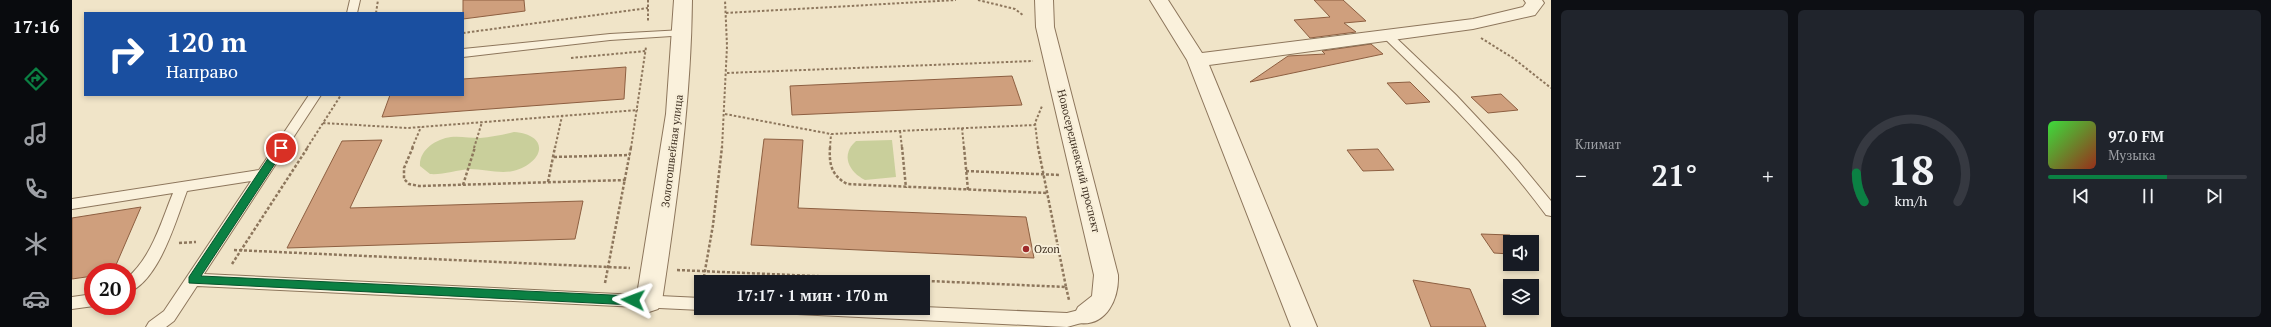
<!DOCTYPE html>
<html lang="ru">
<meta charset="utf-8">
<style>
body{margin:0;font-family:"PT Serif",serif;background:#20242c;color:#f1f3f6;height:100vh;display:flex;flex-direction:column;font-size:15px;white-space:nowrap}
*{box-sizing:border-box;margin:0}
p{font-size:13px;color:#9ea1a6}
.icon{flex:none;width:22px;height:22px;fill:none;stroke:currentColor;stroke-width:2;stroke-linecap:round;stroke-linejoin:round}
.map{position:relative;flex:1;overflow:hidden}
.sheet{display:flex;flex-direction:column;gap:10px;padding:10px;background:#0d0f14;width:720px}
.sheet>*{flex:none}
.guide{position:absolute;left:12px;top:12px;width:380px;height:84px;border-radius:0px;box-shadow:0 2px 6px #0003;background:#1a4fa0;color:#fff;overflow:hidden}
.buttons{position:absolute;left:1431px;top:235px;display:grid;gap:8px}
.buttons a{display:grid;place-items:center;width:36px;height:36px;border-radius:0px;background:#171b24;box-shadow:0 2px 6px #0003;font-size:20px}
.speed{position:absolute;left:12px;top:263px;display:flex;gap:8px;font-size:20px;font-weight:700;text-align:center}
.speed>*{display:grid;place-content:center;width:52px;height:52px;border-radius:50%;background:#171b24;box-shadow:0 2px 6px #0003;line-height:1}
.speed .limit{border:6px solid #d22;background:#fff;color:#111}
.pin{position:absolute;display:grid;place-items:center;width:34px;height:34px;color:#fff;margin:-17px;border:2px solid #fff;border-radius:50%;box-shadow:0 1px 4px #0007}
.me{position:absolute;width:44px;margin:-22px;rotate:273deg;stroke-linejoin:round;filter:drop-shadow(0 0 3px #0008)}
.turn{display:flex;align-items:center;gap:14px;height:84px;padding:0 16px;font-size:18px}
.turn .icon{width:52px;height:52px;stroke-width:2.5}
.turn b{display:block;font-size:28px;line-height:34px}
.big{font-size:30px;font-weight:600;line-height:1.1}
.sheet .card{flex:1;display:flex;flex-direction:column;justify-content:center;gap:6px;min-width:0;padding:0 14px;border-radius:6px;background:#20242c}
.sheet .dial{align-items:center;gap:0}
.dial svg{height:104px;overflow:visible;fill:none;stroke:#363941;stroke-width:7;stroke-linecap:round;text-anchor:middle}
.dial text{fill:#f1f3f6;stroke:none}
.song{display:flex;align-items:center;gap:12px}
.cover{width:48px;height:48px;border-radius:6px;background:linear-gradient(135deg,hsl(120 70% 55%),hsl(10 70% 35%))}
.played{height:4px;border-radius:2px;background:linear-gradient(90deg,#0b8043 60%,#363941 60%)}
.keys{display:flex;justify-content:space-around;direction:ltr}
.heat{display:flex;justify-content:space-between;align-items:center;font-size:22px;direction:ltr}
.sheet .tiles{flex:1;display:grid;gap:10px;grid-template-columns:repeat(3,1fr)}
.trip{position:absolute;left:622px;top:275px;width:236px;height:40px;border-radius:0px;background:#171b24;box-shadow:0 2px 6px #0003;font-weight:600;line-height:40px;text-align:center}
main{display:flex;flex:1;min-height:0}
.dock{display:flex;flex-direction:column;width:72px;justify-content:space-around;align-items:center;background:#090b0e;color:#9ea1a6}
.dock .icon{width:28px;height:28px}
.dock .active{color:#0b8043}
.dock b{font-size:18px;color:#f1f3f6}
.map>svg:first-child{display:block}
</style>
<main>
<nav class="dock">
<b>17:16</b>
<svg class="icon active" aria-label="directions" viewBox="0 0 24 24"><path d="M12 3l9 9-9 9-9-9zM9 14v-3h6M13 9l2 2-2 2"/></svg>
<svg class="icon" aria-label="music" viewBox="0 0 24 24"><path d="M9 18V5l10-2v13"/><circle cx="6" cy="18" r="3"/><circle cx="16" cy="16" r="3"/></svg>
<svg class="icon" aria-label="phone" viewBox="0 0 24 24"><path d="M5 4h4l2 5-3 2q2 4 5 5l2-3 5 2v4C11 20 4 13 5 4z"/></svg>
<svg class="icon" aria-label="climate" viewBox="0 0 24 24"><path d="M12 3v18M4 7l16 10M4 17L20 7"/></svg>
<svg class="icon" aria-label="car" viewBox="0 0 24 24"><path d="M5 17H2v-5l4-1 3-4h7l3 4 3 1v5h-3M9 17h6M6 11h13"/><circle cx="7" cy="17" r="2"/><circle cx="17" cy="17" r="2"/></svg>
</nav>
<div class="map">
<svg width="1479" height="327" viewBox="0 0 1479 327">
<rect width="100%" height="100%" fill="#f0e4c8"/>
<!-- green -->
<g fill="#c9cf9b">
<path d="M442 132C479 135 472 163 441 171 427 174 412 169 398 169 384 170 371 175 358 174L348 166C347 150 364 139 379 137 388 136 398 138 408 138 419 137 430 135 442 132Z"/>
<path d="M820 140 824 177 793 180C777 172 768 155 784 141Z"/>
</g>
<!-- building -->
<g fill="#cf9f7d" stroke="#8d5f41">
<path d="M391 0H452L453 11 391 19Z"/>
<path d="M1242 0H1271L1294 21 1272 23 1284 32 1238 38 1222 20 1258 17Z"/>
<path d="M1299 44 1311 54 1178 82 1216 56 1253 54 1250 51Z"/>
<path d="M554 67 552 99 310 117 318 95H391V79Z"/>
<path d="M940 76 950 105 720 115 718 86Z"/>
<path d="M1338 82 1358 102 1334 104 1315 83Z"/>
<path d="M1429 94 1446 110 1416 113 1399 97Z"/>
<path d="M692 139 731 140 726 208 954 217 962 258 679 245Z"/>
<path d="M310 140 278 208 511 201 503 239 215 248 270 141Z"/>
<path d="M1306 149 1322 170 1291 171 1275 150Z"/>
<path d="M69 207 41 272H21V276L0 279V218Z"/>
<path d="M1409 234 1438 235V254L1422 253Z"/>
<path d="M1341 280 1398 289 1414 327H1359Z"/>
</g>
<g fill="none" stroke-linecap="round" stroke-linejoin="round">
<defs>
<g id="lane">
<path d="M278 0H288L285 13H275Z"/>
<path d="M611 30 615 31 616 33 615 35 538 40 391 57V49L538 34Z"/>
<path d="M1315 32 1319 33 1384 95 1446 161 1479 201V216L1474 215C1426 150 1369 93 1311 37L1310 35Z"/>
<path d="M237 95H249L132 274 629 298V308L634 309 629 310 125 286 102 321 94 327H74L77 322 92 311 179 181 115 191C104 220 87 282 55 293V278C80 257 89 222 101 193L0 209V199L187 170Z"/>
<path d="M21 294 22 306 0 309V297Z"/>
<path d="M851 307 995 313 1015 308 1020 310 1023 315 1020 320 995 327 725 314 720 313 717 308Z"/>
</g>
<g id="street">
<path d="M602 0H620C619 101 605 201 590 301L586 309 577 312 568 309 564 301 594 114Z"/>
<path d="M963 0H981L982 27 1046 275C1047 298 1035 327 1006 323L1002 315 1006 307 1020 296 1022 275 964 27Z"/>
<path d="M1078 0H1096L1130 53 1401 19 1451 7 1454 3 1452 0H1470L1472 3 1463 15 1401 29 1137 65 1245 327H1219L1115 60Z"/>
</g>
</defs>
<!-- lane casing -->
<use href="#lane" stroke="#8d765c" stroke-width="2"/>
<!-- street casing -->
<use href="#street" stroke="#8d765c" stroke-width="2"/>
<!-- path-far1 -->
<g stroke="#8d765c" stroke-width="2" stroke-dasharray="2.5 2" stroke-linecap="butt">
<path d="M576 0V21"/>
<path d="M906 0 943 9 952 16"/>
<path d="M304 13 306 0"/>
<path d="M654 13 884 0"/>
<path d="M391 33 576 8"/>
<path d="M1409 38 1441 58 1479 88"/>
<path d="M499 58 574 51"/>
<path d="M655 73 961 61"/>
<path d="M653 114 759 134 963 125"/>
<path d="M251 123 336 128 566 110"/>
<path d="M890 128 892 148"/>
<path d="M828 131 830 148"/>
<path d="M235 148 269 95"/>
<path d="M340 148 349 127"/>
<path d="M402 148 410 122"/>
<path d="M483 148 490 116"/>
<path d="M559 148 574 47"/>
<path d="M650 148 655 46 653 0"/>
<path d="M758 148 759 134"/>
<path d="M966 148 963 123 970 106"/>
</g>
<!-- path -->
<g stroke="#8d765c" stroke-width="2.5" stroke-dasharray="3 2" stroke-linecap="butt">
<path d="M341 147 332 168V179L337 184 347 186 554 180"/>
<path d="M758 147C757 164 759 175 775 184L975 193"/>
<path d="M830 147 834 188"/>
<path d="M892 147 896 190"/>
<path d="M482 157 558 155"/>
<path d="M894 171 988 175"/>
<path d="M476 182 483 147"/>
<path d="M391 185 403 147"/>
<path d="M107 243 124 242"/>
<path d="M162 250 558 268"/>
<path d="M160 264 236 147"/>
<path d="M605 270 994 287 966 147"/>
<path d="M631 282 641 225 650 147"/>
<path d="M533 283 559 147"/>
<path d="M994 287 997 300"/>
</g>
<!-- lane -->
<use href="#lane" fill="#faf1dc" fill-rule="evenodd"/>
<!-- street -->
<use href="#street" fill="#faf1dc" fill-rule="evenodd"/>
</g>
<!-- route -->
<path fill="#0b8043" stroke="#07532c" d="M209 144 212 145V150L129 276 561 296 566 300 561 305 117 283V277L205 145Z"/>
<!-- markers -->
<circle fill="#9e2a2b" stroke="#f7eed8" stroke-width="1.5" cx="954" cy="249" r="4"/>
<g text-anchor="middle" stroke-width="4" stroke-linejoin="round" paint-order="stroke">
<!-- street labels -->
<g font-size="11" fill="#3d2e20" stroke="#f7eed8">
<text transform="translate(600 151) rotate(-83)" y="4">Золотошвейная улица</text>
<text transform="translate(1007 161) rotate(76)" y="4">Новосередневский проспект</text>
</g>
<!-- poi labels -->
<g font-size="11" fill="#3d2e20" stroke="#f7eed8" text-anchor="start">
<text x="962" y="253">Ozon</text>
</g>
</g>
</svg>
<div class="buttons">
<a><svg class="icon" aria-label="sound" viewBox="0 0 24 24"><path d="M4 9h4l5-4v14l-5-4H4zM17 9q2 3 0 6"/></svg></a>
<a><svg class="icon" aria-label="layers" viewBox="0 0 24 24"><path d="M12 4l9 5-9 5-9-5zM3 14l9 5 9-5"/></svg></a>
</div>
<div class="speed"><div class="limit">20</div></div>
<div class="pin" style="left:209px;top:148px;background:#d93025"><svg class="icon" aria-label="arrive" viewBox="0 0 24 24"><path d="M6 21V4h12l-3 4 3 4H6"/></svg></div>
<svg class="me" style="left:561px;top:300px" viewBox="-20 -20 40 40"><path d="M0-17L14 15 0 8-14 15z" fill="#0b8043" stroke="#fff" stroke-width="4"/></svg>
<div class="trip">17:17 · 1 мин · 170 m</div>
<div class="guide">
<div class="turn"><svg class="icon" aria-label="right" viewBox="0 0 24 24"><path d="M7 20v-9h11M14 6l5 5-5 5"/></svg><div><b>120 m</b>Направо</div></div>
</div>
</div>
<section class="sheet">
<div class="tiles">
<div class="card"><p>Климат</p>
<div class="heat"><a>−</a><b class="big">21°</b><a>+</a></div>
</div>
<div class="card dial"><svg viewBox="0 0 100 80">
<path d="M14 69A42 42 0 1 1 86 69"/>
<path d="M14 69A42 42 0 0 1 8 47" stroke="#0b8043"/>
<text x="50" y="56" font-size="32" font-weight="700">18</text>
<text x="50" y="72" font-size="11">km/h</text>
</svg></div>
<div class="card">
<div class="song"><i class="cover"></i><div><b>97.0 FM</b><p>Музыка</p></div></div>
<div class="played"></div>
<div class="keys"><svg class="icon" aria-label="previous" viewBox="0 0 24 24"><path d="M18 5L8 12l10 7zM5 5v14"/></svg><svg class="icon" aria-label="pause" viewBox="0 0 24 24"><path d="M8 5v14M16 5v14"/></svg><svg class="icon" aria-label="next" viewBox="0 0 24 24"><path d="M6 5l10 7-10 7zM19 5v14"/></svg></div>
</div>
</div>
</section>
</main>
